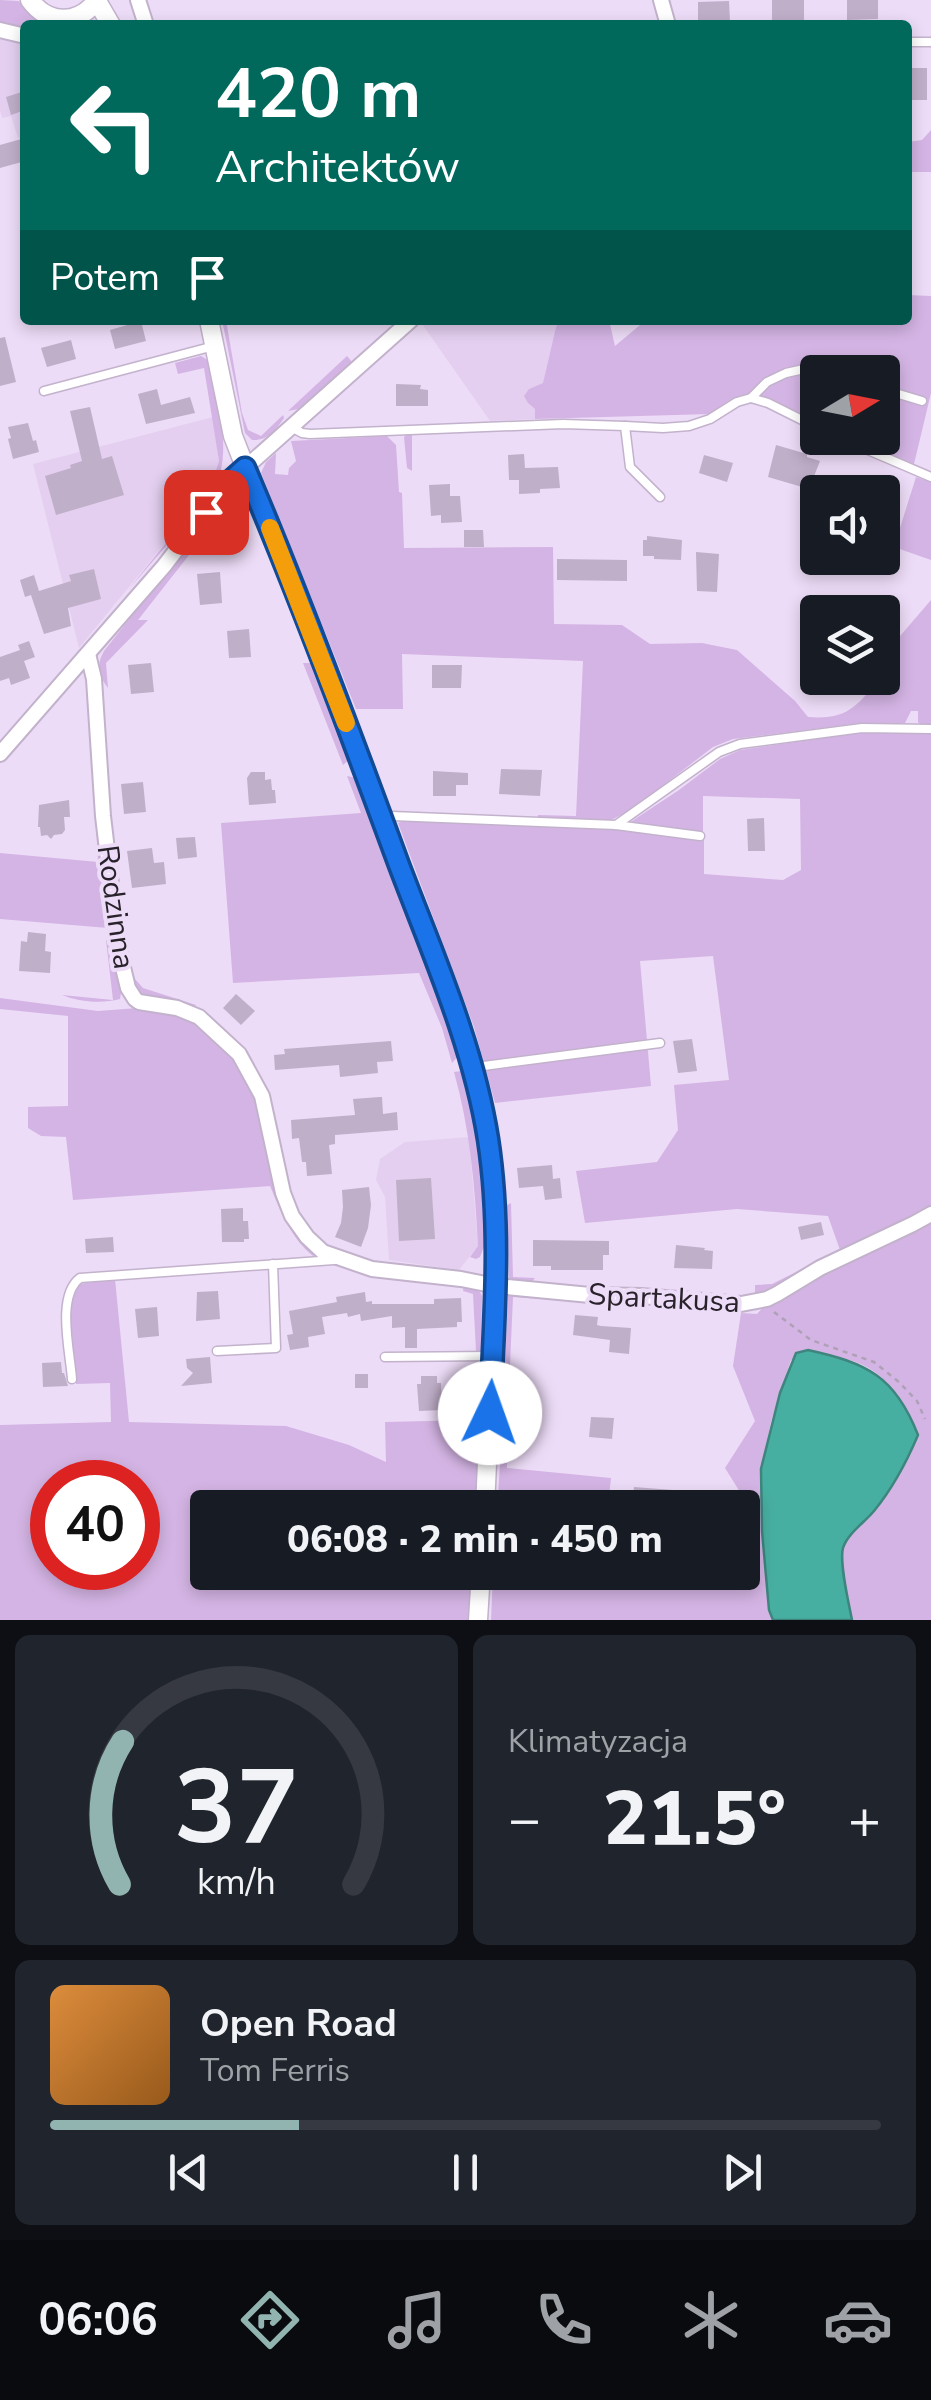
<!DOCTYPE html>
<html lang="pl">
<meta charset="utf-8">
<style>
body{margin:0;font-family:"Nunito Sans",sans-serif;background:#20242c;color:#f1f3f6;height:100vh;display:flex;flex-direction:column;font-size:38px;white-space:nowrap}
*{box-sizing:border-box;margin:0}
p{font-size:32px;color:#9ea1a6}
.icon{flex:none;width:55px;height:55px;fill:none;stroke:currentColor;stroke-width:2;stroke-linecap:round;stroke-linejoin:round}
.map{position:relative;height:1620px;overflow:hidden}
.panel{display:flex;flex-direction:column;gap:15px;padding:15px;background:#0d0f14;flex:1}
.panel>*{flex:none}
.top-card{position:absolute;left:20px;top:20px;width:892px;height:305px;border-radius:10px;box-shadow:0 5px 15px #0003;background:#00695c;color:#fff;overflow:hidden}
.needle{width:65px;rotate:80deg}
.controls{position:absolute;left:800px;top:355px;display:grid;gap:20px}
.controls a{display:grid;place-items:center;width:100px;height:100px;border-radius:10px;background:#171b24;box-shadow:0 5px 15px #0003;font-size:50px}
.speed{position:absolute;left:30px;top:1460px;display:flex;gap:20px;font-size:50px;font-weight:700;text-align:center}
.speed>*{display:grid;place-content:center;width:130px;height:130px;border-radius:50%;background:#171b24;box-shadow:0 5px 15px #0003;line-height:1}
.speed .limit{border:15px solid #d22;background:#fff;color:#111}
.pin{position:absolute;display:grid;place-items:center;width:85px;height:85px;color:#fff;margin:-42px;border-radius:20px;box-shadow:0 5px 15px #0006}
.me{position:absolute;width:110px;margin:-55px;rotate:3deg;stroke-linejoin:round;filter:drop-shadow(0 0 8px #0008)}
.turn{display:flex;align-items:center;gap:35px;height:210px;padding:0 30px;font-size:45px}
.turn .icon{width:130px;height:130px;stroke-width:2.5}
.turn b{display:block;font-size:70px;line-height:85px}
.then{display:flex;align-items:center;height:95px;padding:0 30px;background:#0003;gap:20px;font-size:38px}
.big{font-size:75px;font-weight:800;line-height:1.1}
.panel .tile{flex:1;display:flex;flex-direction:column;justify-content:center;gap:15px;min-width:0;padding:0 35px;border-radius:15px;background:#20242c}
.panel .dial{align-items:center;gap:0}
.dial svg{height:260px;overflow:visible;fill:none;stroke:#363941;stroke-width:7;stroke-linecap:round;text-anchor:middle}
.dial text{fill:#f1f3f6;stroke:none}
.song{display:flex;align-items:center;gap:30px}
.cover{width:120px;height:120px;border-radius:15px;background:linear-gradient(135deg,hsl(30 70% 55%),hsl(30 70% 35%))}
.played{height:10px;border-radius:5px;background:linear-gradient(90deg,#92b4b1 30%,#363941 30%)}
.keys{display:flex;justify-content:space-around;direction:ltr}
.heat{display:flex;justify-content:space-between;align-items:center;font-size:55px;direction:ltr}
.panel .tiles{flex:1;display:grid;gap:15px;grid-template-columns:1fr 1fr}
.tile:last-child{grid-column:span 2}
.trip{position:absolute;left:190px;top:1490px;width:570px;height:100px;border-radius:10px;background:#171b24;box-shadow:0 5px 15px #0003;font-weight:800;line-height:100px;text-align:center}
.tab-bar{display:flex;height:160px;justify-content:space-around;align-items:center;background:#090b0e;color:#9ea1a6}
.tab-bar .icon{width:70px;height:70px}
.tab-bar .selected{color:#92b4b1}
.tab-bar b{font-size:45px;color:#f1f3f6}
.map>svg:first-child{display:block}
</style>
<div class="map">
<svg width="931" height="1620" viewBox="0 0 931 1620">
<rect width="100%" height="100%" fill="#eddcf7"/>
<!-- built -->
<g fill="#e4cff0">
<path d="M0 34 25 39V136L18 138 11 116 2 118 0 110Z"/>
<path d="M561 320 556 327 543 384 529 389 528 403 535 409V419L490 421 420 321Z"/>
<path d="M213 417 219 461 210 488 79 648 33 464Z"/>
<path d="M469 1137 478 1246 459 1270 389 1260 385 1197 376 1180 380 1159 405 1142Z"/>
</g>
<!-- green -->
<g fill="#d4b4e4" fill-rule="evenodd">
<path d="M0 0 18 1 60 25H25V32L0 26Z"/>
<path d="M931 130V172H908V142L922 140Z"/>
<path d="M908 295 931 296V393L914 464 852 438H882V372H818L817 424C796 415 761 389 739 396 728 400 719 408 710 414L535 419V409L528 403 524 396 529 389 543 383 556 327 561 320H609L615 346 646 320H908Z"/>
<path d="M222 320H226L242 413 248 430 261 436 283 415 284 418C276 430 267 441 252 440L245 433Z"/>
<path d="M201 356 209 361C217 404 235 453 212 493L128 590 210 488 219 461 204 368 178 374 175 363Z"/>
<path d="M347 356 352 362 298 409 288 411Z"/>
<path d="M523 428V430L412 435V471L407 468 404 437 408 433Z"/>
<path d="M387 436 396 445 399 492 402 493 404 548 553 547 554 624 622 625 650 644 702 643 737 650 795 701 808 717C848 720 857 706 880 678H882L894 660 888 650 931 600V725H921L918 722V711H911L905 723H862L733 739 713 747 631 810 611 820 538 818V815L576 816 583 661 402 654 403 709H356L261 473 266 462 276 453 275 474 288 475 289 468 296 461 291 441Z"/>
<path d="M916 477 931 482V560L894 547Z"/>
<path d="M183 555H189L138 620H148L106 663 108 688C98 675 96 665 104 651L176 560Z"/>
<path d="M303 663H313L350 759 343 765Z"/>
<path d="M859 733H931V1210L790 1283 755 1297V1285L772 1284 840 1250 828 1216 737 1209 585 1223 576 1171 657 1162 678 1130 674 1085 729 1080 713 956 640 961 651 1086 495 1103 474 1027 398 823 407 820 619 830 704 839V874L783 880 801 870 800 799 703 796V833L633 825 632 821 679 790 720 759 740 750Z"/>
<path d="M347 776 357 778 460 1048V1054L452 1063 442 1028 419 973 233 983 221 823 361 813Z"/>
<path d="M96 824 101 827 111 924 108 928 0 919V853L98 862Z"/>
<path d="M122 897 131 968 135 979 143 988 196 1005 192 1009 146 998 140 994 130 980 117 899Z"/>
<path d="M106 940H113L122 987 120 999C102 1004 79 1002 62 995L113 1000Z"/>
<path d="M0 998 98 1011 138 1008 170 1012 200 1024 232 1053 255 1095 272 1166 316 1251 313 1256C291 1238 281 1212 270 1186L73 1200 66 1137 41 1136 28 1128V1107L68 1106V1016L0 1009Z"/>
<path d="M461 1071 466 1074C481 1130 487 1186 488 1243L485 1244 480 1257 476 1259 470 1257 478 1246C475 1186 470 1129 454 1072Z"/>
<path d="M511 1203 513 1277 535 1278 530 1284 510 1282 509 1279 507 1205Z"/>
<path d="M931 1217V1620H852C849 1604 839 1562 843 1548 847 1534 865 1522 874 1511 892 1489 907 1461 918 1435 906 1403 885 1369 849 1360 832 1356 809 1360 791 1360L771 1422 761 1469 769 1610 773 1620H491L493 1573 742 1572V1508L730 1507 740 1492 725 1468 755 1421 733 1366 741 1313 757 1314 768 1302Z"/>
<path d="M115 1279 129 1422 286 1426 349 1445 386 1462 385 1422 469 1420 470 1386 482 1385 477 1507 208 1508V1572L474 1573 471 1620H0V1425L111 1422 110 1383 76 1384 70 1308 71 1298 79 1284ZM52 1482H138V1568H52Z"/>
<path d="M464 1285 480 1292 482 1296 481 1351H476L473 1294 463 1291Z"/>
<path d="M512 1293 565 1297 568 1301 513 1297 509 1388 504 1386 508 1295Z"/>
<path d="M507 1446V1468L611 1478 608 1507H544L498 1496 501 1447Z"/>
</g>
<!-- water -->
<path fill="#47afa1" stroke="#3e857e" stroke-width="2.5" d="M808 1350C867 1363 895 1376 918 1435 907 1461 892 1489 874 1511 865 1522 847 1534 843 1548 839 1563 849 1604 852 1620H773L769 1610 762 1531 761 1469 780 1393 796 1353Z"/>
<!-- building -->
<g fill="#c0afc9">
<path d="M772 0H804V20L772 21Z"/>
<path d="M847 0H878V19L847 20Z"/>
<path d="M729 1 730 21 698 22V2Z"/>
<rect x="908" y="68" width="19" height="32"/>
<path d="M25 91V110L11 115 6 97Z"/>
<path d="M25 138V161L0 168V145Z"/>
<path d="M141 321 146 341 115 349 110 330Z"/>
<path d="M5 337 16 382 0 386V338Z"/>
<path d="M71 340 76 359 47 367 41 348Z"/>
<path d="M396 384 421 385 420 389 428 390V406H396Z"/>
<path d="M157 389 161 405 190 397 195 413 146 424 138 394Z"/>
<path d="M90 407 102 459 112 456 124 495 56 515 45 476 71 468 70 465 82 461 70 411Z"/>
<path d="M28 423 33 441 36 440 39 452 13 459 8 439 11 438 8 427Z"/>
<path d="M776 445 807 454V457L820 461 809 489 768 477Z"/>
<path d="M524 454 525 468 558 467 560 488 540 489V493L519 494V480H509L508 455Z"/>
<path d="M704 455 733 463 727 482 699 473Z"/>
<path d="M851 477 896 491 885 525H882V492H846Z"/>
<path d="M450 484V496H460L462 522 441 523V515L431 516 429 485Z"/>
<path d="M464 530H483L484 547H464Z"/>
<path d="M647 536 682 540 681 560 654 559V556H643V540H647Z"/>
<path d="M696 552 719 554 717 592 697 591Z"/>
<path d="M557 559 627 560V581L557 580Z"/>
<path d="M94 569 101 599 68 608 71 626 44 634 31 595 25 597 20 580 34 575 39 591 71 581 69 575Z"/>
<path d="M220 572 222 603 200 605 197 574Z"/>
<path d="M249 629 251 657 229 658 227 631Z"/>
<path d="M29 641 35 657 24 661 30 678 11 685 9 678 0 681V657L20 650 18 645Z"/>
<path d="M151 663 154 692 131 694 128 665Z"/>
<path d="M432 665H462L461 688H432Z"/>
<path d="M501 769 542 770 540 796 499 794Z"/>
<path d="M433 771 468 773V785H456V796H433Z"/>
<path d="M251 772H265V780L271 779 272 790H275L276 803 249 805 247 778Z"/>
<path d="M143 782 146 812 124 814 121 784Z"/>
<path d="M69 800 70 817H64L65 830 62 834 54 835 51 839 47 835 41 836 40 827H38L39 805Z"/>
<path d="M764 818 765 851H748L747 819Z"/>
<path d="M195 837 197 857 178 859 176 838Z"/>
<path d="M152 848 154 863 164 862 166 884 132 888 127 851Z"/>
<path d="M28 932 46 934 45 951 51 952 50 973 19 971 21 941 27 942Z"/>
<path d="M236 994 255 1011 241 1025 223 1008Z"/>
<path d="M692 1039 697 1071 678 1073 673 1041Z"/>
<path d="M391 1041 393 1061 377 1062 378 1073 340 1077 339 1065 275 1070 274 1055 285 1054 284 1049Z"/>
<path d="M380 1097H382L383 1114 397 1112 398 1130 335 1135V1144L329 1145 332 1174 307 1176 306 1162H302L299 1138 292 1139 291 1120 355 1115 353 1099Z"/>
<path d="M552 1165 553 1179 560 1178 562 1198 545 1200 543 1186 519 1188 517 1168Z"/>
<path d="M431 1178 435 1239 399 1241 396 1180Z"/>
<path d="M369 1187 371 1205 368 1228 361 1247 335 1237 341 1223 343 1207 342 1190Z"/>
<path d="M243 1208V1221H248L249 1239H244V1242H222L221 1209Z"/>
<path d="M821 1222 824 1235 801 1240 798 1227Z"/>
<path d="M113 1237 114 1252 86 1253 85 1239Z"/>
<path d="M533 1240 609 1241V1255H603V1270H551V1266H533Z"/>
<path d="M676 1245 705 1248 704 1250 713 1251 712 1269 674 1268Z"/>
<path d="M218 1291 220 1319 196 1321 197 1292Z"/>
<path d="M365 1292 366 1302 372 1301V1304H434V1299L461 1298 462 1322H457V1327L417 1329V1348H405V1327L392 1328V1316L361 1321 360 1314 348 1317 347 1313 322 1317 325 1334 308 1337 309 1347 290 1350 287 1335 293 1334 289 1311 337 1302 336 1297Z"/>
<path d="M157 1307 159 1336 138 1338 135 1309Z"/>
<path d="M575 1315 598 1317 597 1325 601 1326 631 1328 629 1354 609 1352 610 1340 573 1335Z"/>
<path d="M210 1357 212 1383 181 1386 193 1373 187 1368 186 1359Z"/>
<path d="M61 1362 62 1373H64L68 1386 43 1387 42 1363Z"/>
<rect x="355" y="1374" width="13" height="14"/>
<path d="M421 1376H437V1383H441L442 1410 419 1411 417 1384H421Z"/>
<path d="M591 1417 614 1418 612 1439 589 1437Z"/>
<path d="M634 1487 673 1490 672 1508H632Z"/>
</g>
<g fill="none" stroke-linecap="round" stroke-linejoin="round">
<defs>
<g id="service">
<path d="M908 42H931"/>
<path d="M882 389 922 401"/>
<path d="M44 391 214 346"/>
<path d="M751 398 768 403 818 428"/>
<path d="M625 426 663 428 689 426 710 419 737 402 751 398 767 382 786 373 822 365 844 372"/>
<path d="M291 427 302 433 310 434 563 424 625 426 630 467 660 497"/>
<path d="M840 438 931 477"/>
<path d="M382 818 392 816 616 825 700 836"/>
<path d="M616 825 719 752 740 744 862 728 931 729"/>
<path d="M476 1067 660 1043"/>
<path d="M217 1351 276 1348 273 1264"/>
<path d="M385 1357 493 1356"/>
<path d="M72 1379C70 1351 56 1296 80 1278L334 1260"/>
<path d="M485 1500 529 1508"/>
</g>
<g id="minor">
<path d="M138 0 146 25"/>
<path d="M661 0 668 25"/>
<path d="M0 30 25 36"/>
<path d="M88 654 94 679 103 816 119 951 128 988 135 999 139 1002 177 1008 199 1017 239 1054 262 1096 283 1193 292 1216 307 1237 323 1252 372 1269 461 1279 496 1286 590 1295 641 1296 741 1304 767 1299 777 1294 820 1268 913 1224 931 1214"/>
<path d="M0 754 164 566 226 485 411 320"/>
</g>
<g id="tertiary">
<path d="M30 0C48 25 79 25 97 0"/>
<path d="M97 1 111 25"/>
<path d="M209 320 233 436 382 818 462 1032 479 1090 493 1175 497 1237 485 1508"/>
<path d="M478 1620 481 1572"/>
</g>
</defs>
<!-- service casing -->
<use href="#service" stroke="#c3b2cc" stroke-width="11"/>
<!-- minor casing -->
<use href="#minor" stroke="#c3b2cc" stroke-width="18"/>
<!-- tertiary casing -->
<use href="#tertiary" stroke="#c3b2cc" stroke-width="21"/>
<!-- path -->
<path stroke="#aea1b6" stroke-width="2.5" stroke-dasharray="5 5" stroke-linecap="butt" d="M774 1312 811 1340 874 1362 899 1382 917 1401 925 1419"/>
<!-- service -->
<use href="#service" stroke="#fff" stroke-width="8"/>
<!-- minor -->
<use href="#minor" stroke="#fff" stroke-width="14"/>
<!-- tertiary -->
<use href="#tertiary" stroke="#fff" stroke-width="18"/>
</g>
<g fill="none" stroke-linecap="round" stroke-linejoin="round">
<defs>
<path id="route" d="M206 512 226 485 245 468C300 598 350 732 399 865 433 955 473 1044 488 1139 502 1230 494 1321 490 1413"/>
</defs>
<!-- route casing -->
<use href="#route" stroke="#114b97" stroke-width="25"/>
<!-- route -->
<use href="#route" stroke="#1a73e8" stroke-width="18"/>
<!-- slow -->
<path stroke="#f59e0b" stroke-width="18" d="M270 528 346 723"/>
</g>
<g text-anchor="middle" stroke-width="8" stroke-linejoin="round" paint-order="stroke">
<!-- street labels -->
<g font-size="30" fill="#28222b" stroke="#eddcf7">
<text transform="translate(116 907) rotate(82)" y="10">Rodzinna</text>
<text transform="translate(664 1298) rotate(3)" y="10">Spartakusa</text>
</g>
</g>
</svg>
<div class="controls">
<a><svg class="needle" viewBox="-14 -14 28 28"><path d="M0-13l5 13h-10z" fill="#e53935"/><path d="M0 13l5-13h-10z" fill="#9ea1a6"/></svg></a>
<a><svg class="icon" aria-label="sound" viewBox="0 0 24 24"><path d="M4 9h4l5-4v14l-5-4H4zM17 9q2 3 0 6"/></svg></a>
<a><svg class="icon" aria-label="layers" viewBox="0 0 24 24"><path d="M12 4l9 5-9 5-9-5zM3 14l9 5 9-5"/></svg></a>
</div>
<div class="speed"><div class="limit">40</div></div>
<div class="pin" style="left:206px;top:512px;background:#d93025"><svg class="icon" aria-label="arrive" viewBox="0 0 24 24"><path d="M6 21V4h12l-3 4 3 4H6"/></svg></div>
<svg class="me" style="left:490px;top:1413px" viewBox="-20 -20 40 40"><circle r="19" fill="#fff"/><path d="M0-13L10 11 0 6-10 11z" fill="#1a73e8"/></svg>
<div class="trip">06:08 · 2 min · 450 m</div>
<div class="top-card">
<div class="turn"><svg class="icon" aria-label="left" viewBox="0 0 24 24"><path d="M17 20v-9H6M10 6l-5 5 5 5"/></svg><div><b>420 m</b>Architektów</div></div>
<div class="then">Potem<svg class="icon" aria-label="arrive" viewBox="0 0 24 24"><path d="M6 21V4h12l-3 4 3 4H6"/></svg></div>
</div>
</div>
<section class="panel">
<div class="tiles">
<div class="tile dial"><svg viewBox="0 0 100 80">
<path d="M14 69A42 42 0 1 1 86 69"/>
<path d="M14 69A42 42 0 0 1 15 25" stroke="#92b4b1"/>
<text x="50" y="56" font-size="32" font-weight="700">37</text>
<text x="50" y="72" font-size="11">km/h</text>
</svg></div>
<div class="tile"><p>Klimatyzacja</p>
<div class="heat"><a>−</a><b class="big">21.5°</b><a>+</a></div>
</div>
<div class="tile">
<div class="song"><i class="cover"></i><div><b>Open Road</b><p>Tom Ferris</p></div></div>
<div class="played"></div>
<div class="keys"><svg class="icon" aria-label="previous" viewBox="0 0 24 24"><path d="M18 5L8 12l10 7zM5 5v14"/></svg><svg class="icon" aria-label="pause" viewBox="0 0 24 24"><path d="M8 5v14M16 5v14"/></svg><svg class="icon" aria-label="next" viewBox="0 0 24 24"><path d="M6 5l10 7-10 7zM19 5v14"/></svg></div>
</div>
</div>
</section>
<nav class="tab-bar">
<b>06:06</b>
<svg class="icon selected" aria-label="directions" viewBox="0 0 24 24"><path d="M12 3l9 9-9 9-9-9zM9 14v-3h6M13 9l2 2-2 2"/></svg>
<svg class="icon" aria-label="music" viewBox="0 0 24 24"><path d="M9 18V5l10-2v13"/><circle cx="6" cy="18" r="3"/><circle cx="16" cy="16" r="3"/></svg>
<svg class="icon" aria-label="phone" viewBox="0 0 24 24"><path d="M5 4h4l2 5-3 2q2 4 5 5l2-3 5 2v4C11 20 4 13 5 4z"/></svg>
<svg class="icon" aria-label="climate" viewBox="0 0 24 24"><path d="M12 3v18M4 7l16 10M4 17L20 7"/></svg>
<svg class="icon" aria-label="car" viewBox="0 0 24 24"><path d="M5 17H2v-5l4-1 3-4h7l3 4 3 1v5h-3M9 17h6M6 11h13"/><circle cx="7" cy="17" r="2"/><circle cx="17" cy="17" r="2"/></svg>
</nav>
